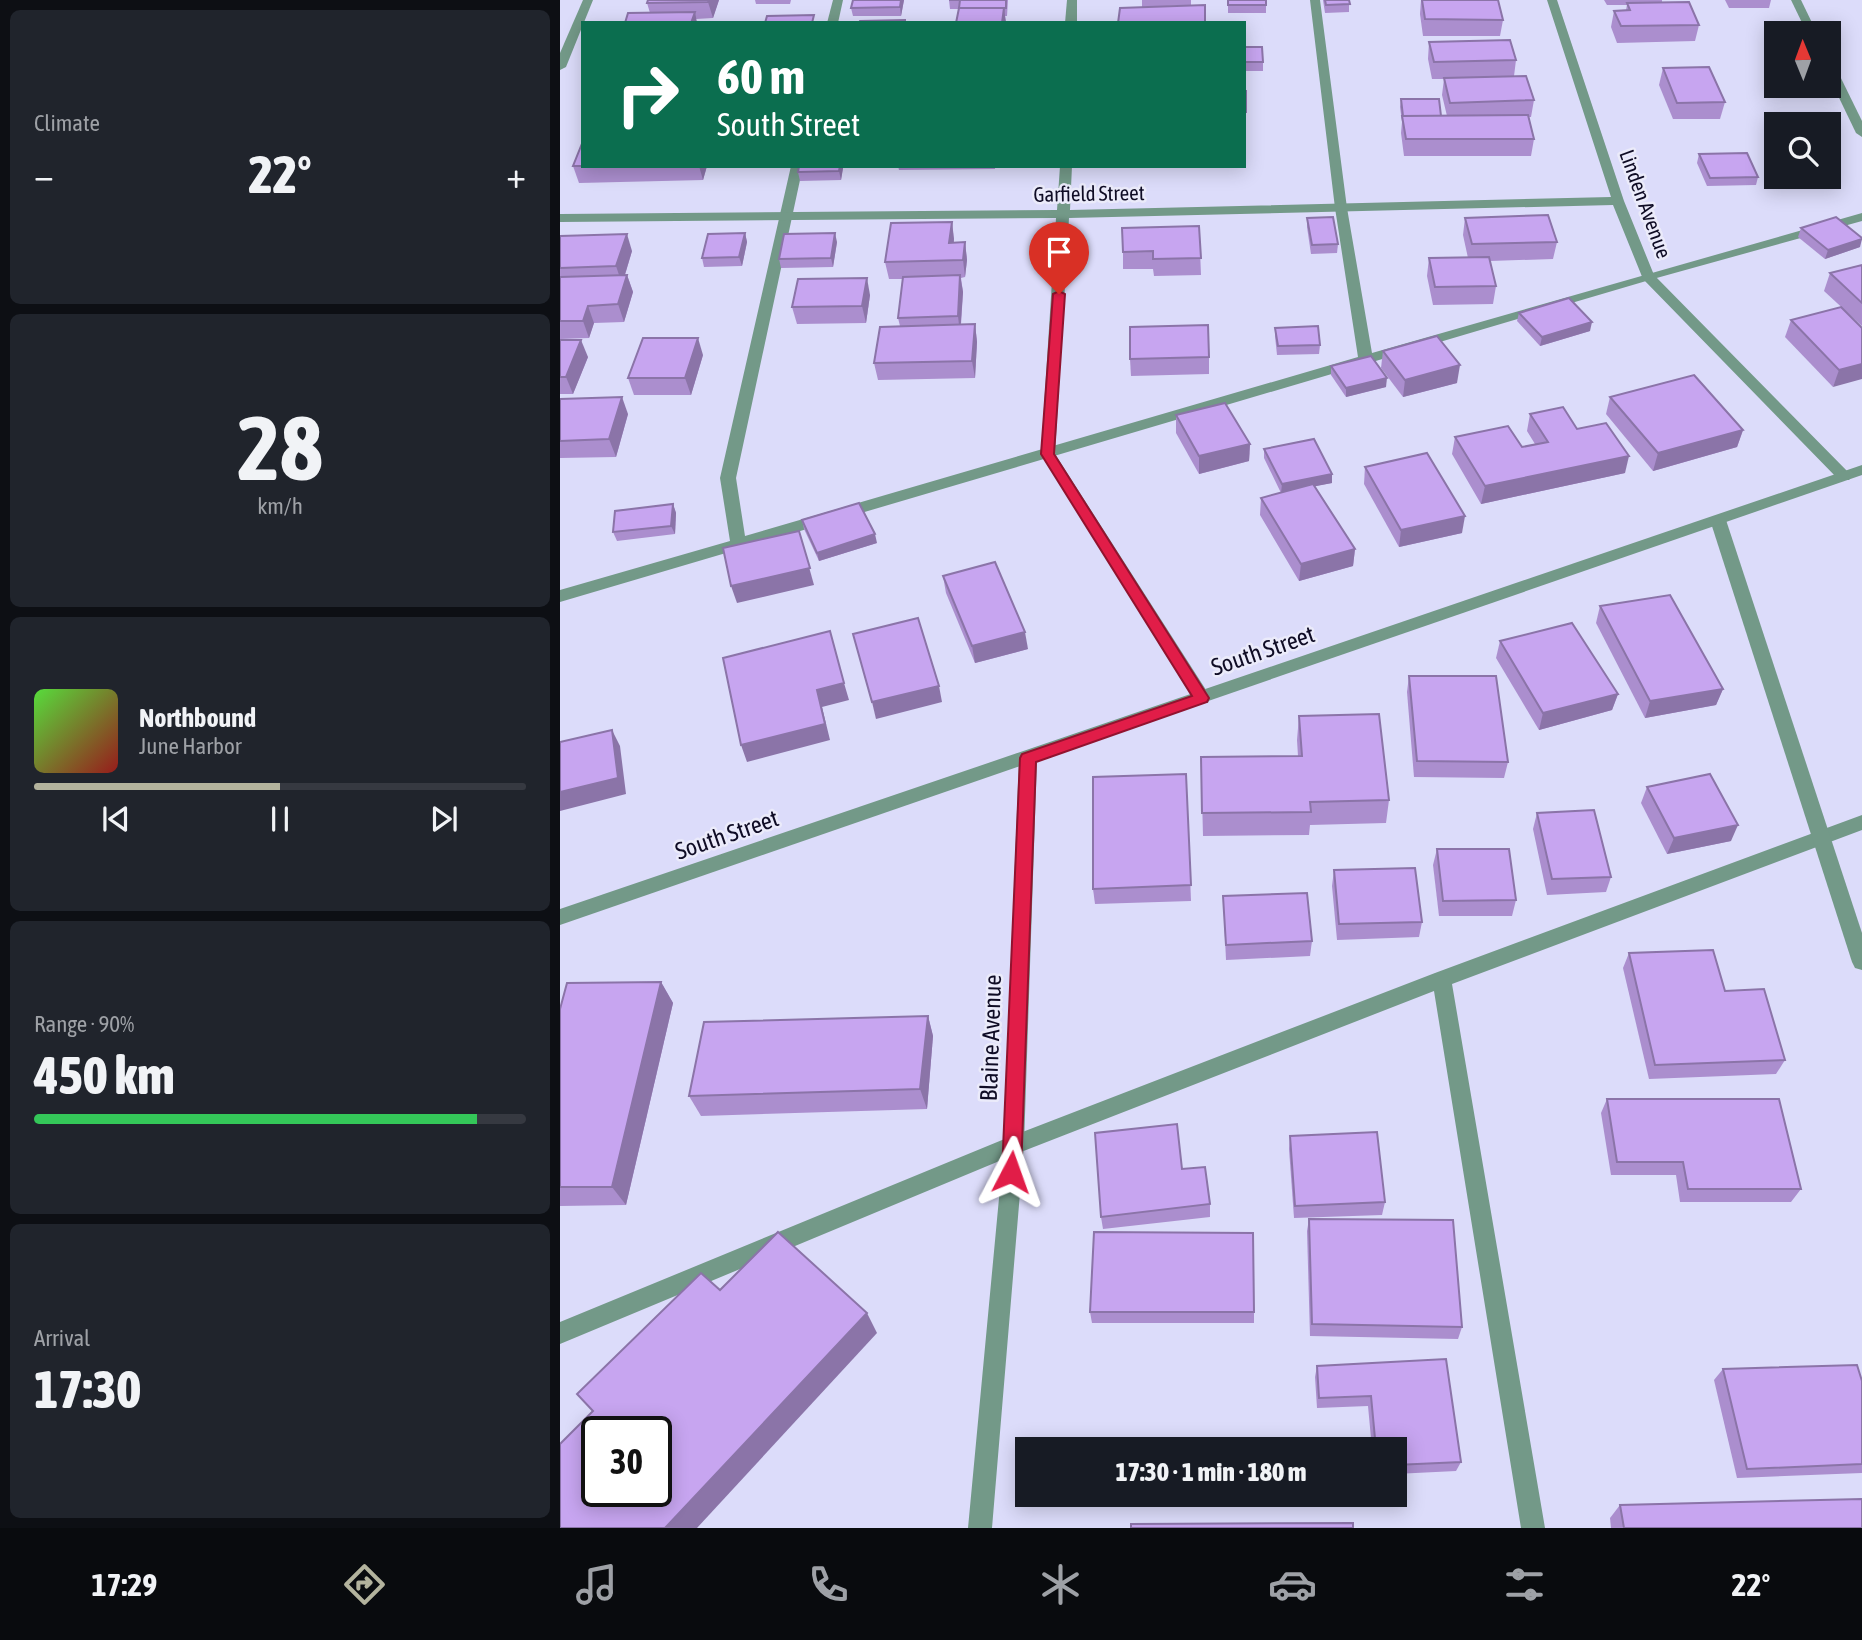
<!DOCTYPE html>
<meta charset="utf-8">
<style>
body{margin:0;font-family:"Asap Condensed",sans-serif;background:#20242c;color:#f1f3f6;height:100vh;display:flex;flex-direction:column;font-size:26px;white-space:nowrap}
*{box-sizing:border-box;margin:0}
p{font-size:23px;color:#9ea1a6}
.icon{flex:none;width:38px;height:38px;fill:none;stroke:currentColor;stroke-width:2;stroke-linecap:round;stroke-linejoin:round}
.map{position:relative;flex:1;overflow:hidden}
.side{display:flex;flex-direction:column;gap:10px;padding:10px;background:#0d0f14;width:560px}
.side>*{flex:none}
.guide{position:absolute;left:21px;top:21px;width:665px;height:147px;border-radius:0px;box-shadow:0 4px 18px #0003;background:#0b6e4f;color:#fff;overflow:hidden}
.needle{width:46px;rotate:359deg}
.fabs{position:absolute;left:1204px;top:21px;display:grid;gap:14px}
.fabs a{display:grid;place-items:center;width:77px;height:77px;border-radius:0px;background:#171b24;box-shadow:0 4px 18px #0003;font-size:35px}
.speed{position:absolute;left:21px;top:1416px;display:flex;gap:14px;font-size:35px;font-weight:700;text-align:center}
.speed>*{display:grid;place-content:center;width:91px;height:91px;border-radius:50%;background:#171b24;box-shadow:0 4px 18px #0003;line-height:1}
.speed .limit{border:4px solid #111;border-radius:10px;background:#fff;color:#111}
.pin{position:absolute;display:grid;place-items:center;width:60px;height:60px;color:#fff;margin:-72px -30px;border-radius:50% 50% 50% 0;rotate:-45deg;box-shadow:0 0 7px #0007}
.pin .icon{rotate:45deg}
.me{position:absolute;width:77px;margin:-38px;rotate:4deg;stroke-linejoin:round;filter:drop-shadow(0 0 5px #0008)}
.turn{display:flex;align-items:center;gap:24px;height:147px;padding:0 21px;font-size:32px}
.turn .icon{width:91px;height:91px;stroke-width:2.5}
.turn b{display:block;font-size:49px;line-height:60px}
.big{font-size:52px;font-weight:800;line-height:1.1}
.side .card{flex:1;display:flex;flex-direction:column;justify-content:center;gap:10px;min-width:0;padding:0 24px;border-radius:10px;background:#20242c}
.side .dial{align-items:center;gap:0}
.dial b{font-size:91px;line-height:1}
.song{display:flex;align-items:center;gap:21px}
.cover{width:84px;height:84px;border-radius:10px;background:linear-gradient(135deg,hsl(110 70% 55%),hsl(0 70% 35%))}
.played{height:7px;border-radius:4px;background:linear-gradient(90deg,#b3b39d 50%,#363941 50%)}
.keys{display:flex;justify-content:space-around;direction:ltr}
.heat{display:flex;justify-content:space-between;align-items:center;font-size:38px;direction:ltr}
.charge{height:10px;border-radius:5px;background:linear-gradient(90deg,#34c759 90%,#363941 0)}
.trip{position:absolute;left:455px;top:1437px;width:392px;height:70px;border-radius:0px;background:#171b24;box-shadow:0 4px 18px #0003;font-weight:800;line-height:70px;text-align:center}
.tab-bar{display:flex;height:112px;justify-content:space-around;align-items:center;background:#090b0e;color:#9ea1a6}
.tab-bar .icon{width:49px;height:49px}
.tab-bar .selected{color:#b3b39d}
.tab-bar b{font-size:32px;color:#f1f3f6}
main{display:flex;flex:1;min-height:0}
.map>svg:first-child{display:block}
</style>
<main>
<section class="side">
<div class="card"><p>Climate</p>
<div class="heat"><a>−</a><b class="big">22°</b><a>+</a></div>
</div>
<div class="card dial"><b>28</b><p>km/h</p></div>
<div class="card">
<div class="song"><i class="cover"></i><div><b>Northbound</b><p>June Harbor</p></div></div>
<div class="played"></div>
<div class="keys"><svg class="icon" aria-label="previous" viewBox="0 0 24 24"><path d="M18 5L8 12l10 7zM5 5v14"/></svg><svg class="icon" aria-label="pause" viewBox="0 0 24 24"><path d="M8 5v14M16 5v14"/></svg><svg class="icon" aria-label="next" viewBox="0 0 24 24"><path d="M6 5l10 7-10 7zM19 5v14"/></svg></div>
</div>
<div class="card"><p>Range · 90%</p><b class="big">450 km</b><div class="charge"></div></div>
<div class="card"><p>Arrival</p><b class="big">17:30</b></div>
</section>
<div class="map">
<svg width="1302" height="1528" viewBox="0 0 1302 1528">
<rect width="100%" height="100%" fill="#dcdcfa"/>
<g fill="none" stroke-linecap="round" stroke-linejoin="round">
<!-- service -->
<g fill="#739988" fill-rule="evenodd">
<path d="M273 0H283L278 23H267Z"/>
<path d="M750 0H760L787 208 812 353 1302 213V221L1093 279 0 602V590L170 541 160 478 231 166H243L176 478 185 536 798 357 775 208Z"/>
<path d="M1231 0H1241L1257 33H1247Z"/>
<path d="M1269 63 1275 66 1302 121V137L1296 133 1269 77Z"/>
<path d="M1302 815V830L892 984 985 1528H961L874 991 461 1152 0 1344V1322L447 1138 875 973Z"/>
</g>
<!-- minor -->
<g fill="#739988" fill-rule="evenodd">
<path d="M23 0H33L6 67 0 70V53Z"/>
<path d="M507 0H517V23H505Z"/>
<path d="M987 0H997L1064 201 1094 275 1292 476 1289 480H1279L1083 279 1053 205 509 218 495 454 648 693 650 698 648 703H636L481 454 496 218 0 222V214L497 210 500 166H512L510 210 1051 197Z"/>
<path d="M1158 515 1166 520 1302 933V970L1295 968 1292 962 1150 520Z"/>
<path d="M468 751 474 753 477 758 464 1145 432 1528H408L444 1145 459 758 462 753Z"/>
</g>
<!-- tertiary -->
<path fill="#739988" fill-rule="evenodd" d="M1302 465V475L0 925V909Z"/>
</g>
<!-- wall -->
<g fill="#ab8ece">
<path d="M88 0H159L153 18 136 19 137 23H65L90 13 87 3Z"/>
<path d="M195 0H231L230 4H196Z"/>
<path d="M293 0H344L341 16H293L291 8Z"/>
<path d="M389 0H448L447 16H445L446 23H396L399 9H390Z"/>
<path d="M582 0H631V5L582 7Z"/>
<rect x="668" y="0" width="38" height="13"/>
<path d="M763 0H789V12L765 13Z"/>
<path d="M861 0H938L943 20 940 36H863L860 14Z"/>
<path d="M1044 0H1102V3L1139 25 1135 41 1057 43 1051 27 1054 11 1066 10 1067 5H1047Z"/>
<path d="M1165 0H1211L1209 8H1169Z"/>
<path d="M869 42 956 60 954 76 974 100 971 117H969L974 139 971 156H844L841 133 842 122 840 107 841 99 881 116H887L882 95 884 79H872L868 59Z"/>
<path d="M684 47 703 62V71H684Z"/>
<path d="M1103 68 1165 102 1160 119H1113L1099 85Z"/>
<rect x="684" y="91" width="2" height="38"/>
<path d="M1139 154 1198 177 1196 185 1147 186 1137 163Z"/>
<path d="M13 166H147L143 180 19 183Z"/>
<path d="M239 166H289V168H283L281 180 240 181 238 172Z"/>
<path d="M338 166H435V169L339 170Z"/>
<path d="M747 218 778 244 777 253 751 254 747 227Z"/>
<path d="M905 218 997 242 993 259 930 261 936 286 933 304 873 305 867 276 869 258H908L903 235Z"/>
<path d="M392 222 394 243 405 242 407 260 405 277 401 278 403 292 401 325 415 324 417 342 415 378 318 380 314 363 340 326 338 318 343 279H329L325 262Z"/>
<path d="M639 226 641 275 594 276 593 269H563V252Z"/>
<path d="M1241 228 1300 247 1265 259 1238 237Z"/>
<path d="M185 233 187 242 182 266 144 267 142 258Z"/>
<path d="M0 236 72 251 65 275H67L73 292 64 322 34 323 29 338 0 339Z"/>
<path d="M277 242 273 267 221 268 219 259Z"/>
<path d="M1302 265V326L1264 291 1270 273Z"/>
<path d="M310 295 306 323 237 324 232 307Z"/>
<path d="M959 313 1030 331 980 346 957 321Z"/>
<path d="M1231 320 1302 328 1273 387 1225 337Z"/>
<path d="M715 328 760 345 759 354 717 355 715 336Z"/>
<path d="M0 340 28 357 13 394H0Z"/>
<path d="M823 351 897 383 843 397 821 368Z"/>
<path d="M143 355 131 395H74L68 378Z"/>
<path d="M649 357V374L571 376 570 359Z"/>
<path d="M771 366 826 387 786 397 771 375Z"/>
<path d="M1050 397 1183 430 1177 447 1093 471 1046 414Z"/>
<path d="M0 399 68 414 56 457 0 458Z"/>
<path d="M970 414 1017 429 1065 473 921 504 892 454 895 437 962 447 975 444 967 431Z"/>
<path d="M616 415 690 444 689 461 639 474 616 433Z"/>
<path d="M704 449 772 474V483L755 486 795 549 793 566 739 581 700 515 701 498 721 493 704 458Z"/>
<path d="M805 467 902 533 839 547 804 484Z"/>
<path d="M113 504 116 513 115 534 57 541 53 532Z"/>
<path d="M242 520 317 543 259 561 244 529Z"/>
<path d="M383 576 468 649 415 663 386 593Z"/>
<path d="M1040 606 1163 689 1156 705 1085 718 1036 623Z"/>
<path d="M940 641 1058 694 1052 710 979 730 936 658Z"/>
<path d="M849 676 948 762 944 778 854 777 847 692Z"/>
<path d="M739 716 829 800 826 823 750 825 749 835 643 836 641 757 738 756 737 740Z"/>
<path d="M626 774 631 901 535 904 533 889Z"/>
<path d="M1087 787 1171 841 1107 854 1081 803Z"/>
<path d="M977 813 1051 877 1046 892 987 895 973 829Z"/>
<path d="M877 849 956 900 952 916H879L873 865Z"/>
<path d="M774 870 862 922 859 937 777 940 772 886Z"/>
<path d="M663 896 752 941 750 956 666 960Z"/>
<path d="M1069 953 1165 991 1225 1060 1216 1074 1089 1079 1063 968Z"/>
<path d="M101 982 113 1003 66 1205 0 1206V1009Z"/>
<path d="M368 1016 373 1036 367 1109 141 1116 129 1096Z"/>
<path d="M1047 1099 1241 1189 1231 1202H1120L1116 1175H1051L1041 1113Z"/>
<path d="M730 1136 825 1202 822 1215 734 1218 729 1149Z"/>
<path d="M622 1169 650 1204V1217L543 1229 541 1217Z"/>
<path d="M749 1219 902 1327 898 1339 750 1336 747 1231Z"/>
<path d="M530 1312H694V1323H532Z"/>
<path d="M886 1359 901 1462 896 1471 835 1474V1449H812L808 1406 757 1408 755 1377 757 1366Z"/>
<path d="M1163 1369 1302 1381V1473L1177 1478 1154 1380Z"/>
<path d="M1060 1505 1302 1528H1051L1050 1518Z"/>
</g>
<!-- shaded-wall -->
<g fill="#8b74a8">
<path d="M149 0H159L153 18 148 2Z"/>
<path d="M341 0H344L341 16 340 7Z"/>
<path d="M444 8 446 23H442Z"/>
<path d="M135 12 137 23H131Z"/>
<path d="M139 166H147L143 180Z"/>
<path d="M280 166H282L283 168 281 180 279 171Z"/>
<path d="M392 222 394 239 392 260 389 243Z"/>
<path d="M185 233 187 242 182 266 179 257Z"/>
<path d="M275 233 277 242 273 267 271 258Z"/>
<path d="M67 234 72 251 62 284 56 266Z"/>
<path d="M1302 239 1300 247 1265 259 1268 250Z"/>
<path d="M405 242 407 260 405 277 403 260Z"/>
<path d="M67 275 73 292 64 322 58 304Z"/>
<path d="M400 275 403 292 400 334 398 316Z"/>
<path d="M307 278 310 295 306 323 302 306Z"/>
<path d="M28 306 34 323 29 338 23 321Z"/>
<path d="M1032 322 1030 331 980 346 982 337Z"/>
<path d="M415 324 417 342 415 378 412 361Z"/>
<path d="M138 338 143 355 131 395 125 378Z"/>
<path d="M21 340 28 357 13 394 6 377Z"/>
<path d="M1302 364V379L1273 387 1279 370Z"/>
<path d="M900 365 897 383 843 397 845 380Z"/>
<path d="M827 378 826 387 786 397V388Z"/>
<path d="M62 397 68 414 56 457 49 439Z"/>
<path d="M1183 430 1177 447 1093 471 1098 453Z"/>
<path d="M690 444 689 461 639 474V456Z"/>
<path d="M1069 456 1065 473 921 504 925 486Z"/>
<path d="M772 474V483L721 493 722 484Z"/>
<path d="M113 504 116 513 115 534 111 526Z"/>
<path d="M905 516 902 533 839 547 841 530Z"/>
<path d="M239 531 254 585 177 603 171 586Z"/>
<path d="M315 534 317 543 259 561 257 553Z"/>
<path d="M795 549 793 566 739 581 741 564Z"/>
<path d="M465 632 468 649 415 663 412 646Z"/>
<path d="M284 683 289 700 262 707 270 740 187 762 181 745 257 690Z"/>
<path d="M379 686 382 702 316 719 312 702Z"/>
<path d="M1163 689 1156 705 1085 718 1090 701Z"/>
<path d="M1058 694 1052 710 979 730 983 713Z"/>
<path d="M52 730 60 746 66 794 0 811V792Z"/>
<path d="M1178 825 1171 841 1107 854 1114 838Z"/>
<path d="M101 982 113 1003 66 1205 52 1187Z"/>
<path d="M368 1016 373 1036 367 1109 360 1089Z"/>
<path d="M307 1313 317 1333 137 1528H105Z"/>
</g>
<!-- building -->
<g fill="#c7a5f0" stroke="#8b74a8" stroke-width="2" fill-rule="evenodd">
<path d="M88 0H149L148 2 87 3Z"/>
<path d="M293 0H341L340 7 291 8Z"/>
<path d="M389 0H446V8H399L400 0Z"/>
<rect x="668" y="0" width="38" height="5"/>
<path d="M765 0H789L790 4 766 5Z"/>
<path d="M862 0H938L943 20 865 19Z"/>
<path d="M1129 2 1139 25 1061 26 1054 11 1070 10 1067 3Z"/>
<path d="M645 5V23H558L560 8Z"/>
<path d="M399 8H444L442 23H396Z"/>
<path d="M135 12 131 23H65L68 13Z"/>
<path d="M254 15 252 23H205L207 16Z"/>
<path d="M345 20V23H299L300 21Z"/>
<path d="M950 40 956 60 874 62 869 42Z"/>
<path d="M684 47H702L703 62H684Z"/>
<path d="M1149 67 1165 102 1117 103 1103 68Z"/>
<path d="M966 76 974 100 890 103 884 78Z"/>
<rect x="684" y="91" width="2" height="21"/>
<path d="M841 99H879L881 116H843Z"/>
<path d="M968 115 974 139H846L842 116Z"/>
<path d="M23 141V166H13Z"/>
<path d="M1187 153 1198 177 1150 178 1139 154Z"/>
<path d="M239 166H280L279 171 238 172Z"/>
<path d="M988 215 997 242 912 244 905 218Z"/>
<path d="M773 217 778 244 752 245 747 218Z"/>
<path d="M1276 217 1302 238V239L1268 250 1241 228Z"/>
<path d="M392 222 389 243 405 242 403 260 325 262 331 223Z"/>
<path d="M639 226 641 258 593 259V251L563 252 562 228Z"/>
<path d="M185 233 179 257 142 258 148 234Z"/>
<path d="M275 233 271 258 219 259 224 234Z"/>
<path d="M67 234 56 266 0 268V236Z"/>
<path d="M929 257 936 286 875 287 869 258Z"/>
<path d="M1302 265V303L1270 273Z"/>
<path d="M67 275 58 304 28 306 23 321H0V277Z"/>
<path d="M400 275 398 316 338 318 343 277Z"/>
<path d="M307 278 302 306 232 307 238 279Z"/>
<path d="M1009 298 1032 322 982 337 959 313Z"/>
<path d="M1281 307 1302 328V364L1279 370 1231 320Z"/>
<path d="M415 324 412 361 314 363 320 327Z"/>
<path d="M648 325 649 357 570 359V327Z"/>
<path d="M758 326 760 345 718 346 715 328Z"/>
<path d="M877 336 900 365 845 380 823 351Z"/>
<path d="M83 338H138L125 378H68Z"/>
<path d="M0 340H21L6 377H0Z"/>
<path d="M811 356 827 378 786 388 771 366Z"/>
<path d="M1134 375 1183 430 1098 453 1050 397Z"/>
<path d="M62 397 49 439 0 441V399Z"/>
<path d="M665 403 690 444 639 456 616 415Z"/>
<path d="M1003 407 1017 429 1046 423 1069 456 925 486 895 437 948 426 962 447 988 442 970 414Z"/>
<path d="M754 439 772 474 722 484 704 449Z"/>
<path d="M867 453 905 516 841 530 805 467Z"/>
<path d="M753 484 795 549 741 564 701 498Z"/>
<path d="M299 503 315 534 257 553 242 520Z"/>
<path d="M113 504 111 526 53 532 55 511Z"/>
<path d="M239 531 250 568 171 586 163 548Z"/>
<path d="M435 562 465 632 412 646 383 576Z"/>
<path d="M1110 595 1163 689 1090 701 1040 606Z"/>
<path d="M358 618 379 686 312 702 293 634Z"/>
<path d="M1012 623 1058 694 983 713 940 641Z"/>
<path d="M270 631 284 683 257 690 265 724 181 745 163 658Z"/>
<path d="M849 676H936L948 762 857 761Z"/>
<path d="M819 714 829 800 750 802 751 812 642 813 641 757 742 756 739 716Z"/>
<path d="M52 730 58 778 0 792V742Z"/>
<path d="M626 774 631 885 533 889V777Z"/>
<path d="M1150 774 1178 825 1114 838 1087 787Z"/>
<path d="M1034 810 1051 877 992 879 977 813Z"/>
<path d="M877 849H949L956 900 883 901Z"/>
<path d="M855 868 862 922 779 924 774 870Z"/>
<path d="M747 893 752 941 666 945 663 896Z"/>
<path d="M1153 950 1165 991 1204 989 1225 1060 1095 1065 1069 953Z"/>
<path d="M101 982 52 1187H0V1009L7 983Z"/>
<path d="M368 1016 360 1089 129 1096 144 1022Z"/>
<path d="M1047 1099H1219L1241 1189H1128L1123 1162H1057Z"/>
<path d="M617 1124 622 1169 645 1167 650 1204 541 1217 535 1133Z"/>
<path d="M817 1132 825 1202 735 1206 730 1136Z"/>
<path d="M749 1219 893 1220 902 1327 752 1324Z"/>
<path d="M218 1232 307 1313 105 1528H0V1444L33 1411 17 1394 141 1273 160 1290ZM37 1432H96V1491H37Z"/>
<path d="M534 1232 693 1233 694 1312H530Z"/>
<path d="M886 1359 901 1462 835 1465V1449H816L811 1396 759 1398 757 1366Z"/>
<path d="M1297 1365 1302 1381V1464L1187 1469 1163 1369Z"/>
<path d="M1302 1499V1528H1064L1060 1505Z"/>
<path d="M793 1523V1528H571V1524Z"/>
</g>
<!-- route -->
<path fill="#e11d48" stroke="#92132f" stroke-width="2" d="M499 291 505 294 494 454 649 698 647 702 476 762 461 1172 458 1179 451 1181 445 1179 442 1172 460 758 462 754 632 696 481 454 493 294Z"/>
<g text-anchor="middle" stroke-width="5" stroke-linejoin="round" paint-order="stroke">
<!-- far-street labels -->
<g font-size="21" fill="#0f0c25" stroke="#ebebfa">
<text transform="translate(529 194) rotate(-1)" y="7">Garfield Street</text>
<text transform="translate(1085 204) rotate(70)" y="7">Linden Avenue</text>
</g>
<!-- street labels -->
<g font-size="24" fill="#0f0c25" stroke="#ebebfa">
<text transform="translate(703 651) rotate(-19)" y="8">South Street</text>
<text transform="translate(167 835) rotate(-19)" y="8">South Street</text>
<text transform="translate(431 1038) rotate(-88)" y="8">Blaine Avenue</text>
</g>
</g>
</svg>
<div class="fabs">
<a><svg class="needle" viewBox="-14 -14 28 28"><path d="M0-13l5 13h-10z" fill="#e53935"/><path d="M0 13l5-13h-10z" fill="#9ea1a6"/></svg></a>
<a><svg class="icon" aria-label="search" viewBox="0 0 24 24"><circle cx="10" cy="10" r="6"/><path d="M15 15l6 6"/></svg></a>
</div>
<div class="speed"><div class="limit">30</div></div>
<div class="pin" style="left:499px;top:294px;background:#d93025"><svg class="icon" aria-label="arrive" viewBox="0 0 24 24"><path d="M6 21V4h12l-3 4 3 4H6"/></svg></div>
<svg class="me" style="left:451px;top:1172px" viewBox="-20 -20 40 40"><path d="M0-17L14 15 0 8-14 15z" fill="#e11d48" stroke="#fff" stroke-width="4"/></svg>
<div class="trip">17:30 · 1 min · 180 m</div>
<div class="guide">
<div class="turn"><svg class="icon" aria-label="right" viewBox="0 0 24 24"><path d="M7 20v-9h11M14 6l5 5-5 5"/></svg><div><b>60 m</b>South Street</div></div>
</div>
</div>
</main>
<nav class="tab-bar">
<b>17:29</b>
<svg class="icon selected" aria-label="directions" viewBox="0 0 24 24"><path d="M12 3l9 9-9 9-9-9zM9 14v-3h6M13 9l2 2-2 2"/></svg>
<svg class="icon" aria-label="music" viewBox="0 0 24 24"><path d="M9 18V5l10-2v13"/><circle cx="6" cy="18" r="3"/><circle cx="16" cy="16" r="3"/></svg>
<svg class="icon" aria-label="phone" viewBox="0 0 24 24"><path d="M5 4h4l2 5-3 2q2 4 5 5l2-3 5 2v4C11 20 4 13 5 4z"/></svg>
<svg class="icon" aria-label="climate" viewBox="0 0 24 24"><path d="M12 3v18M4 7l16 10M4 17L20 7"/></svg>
<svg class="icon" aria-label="car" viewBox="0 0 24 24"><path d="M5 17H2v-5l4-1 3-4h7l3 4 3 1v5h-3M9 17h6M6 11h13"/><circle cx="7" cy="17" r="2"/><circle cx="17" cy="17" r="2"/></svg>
<svg class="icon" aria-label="filters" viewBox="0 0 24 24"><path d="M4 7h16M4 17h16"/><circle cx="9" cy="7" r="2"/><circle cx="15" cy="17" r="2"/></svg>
<b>22°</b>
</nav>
